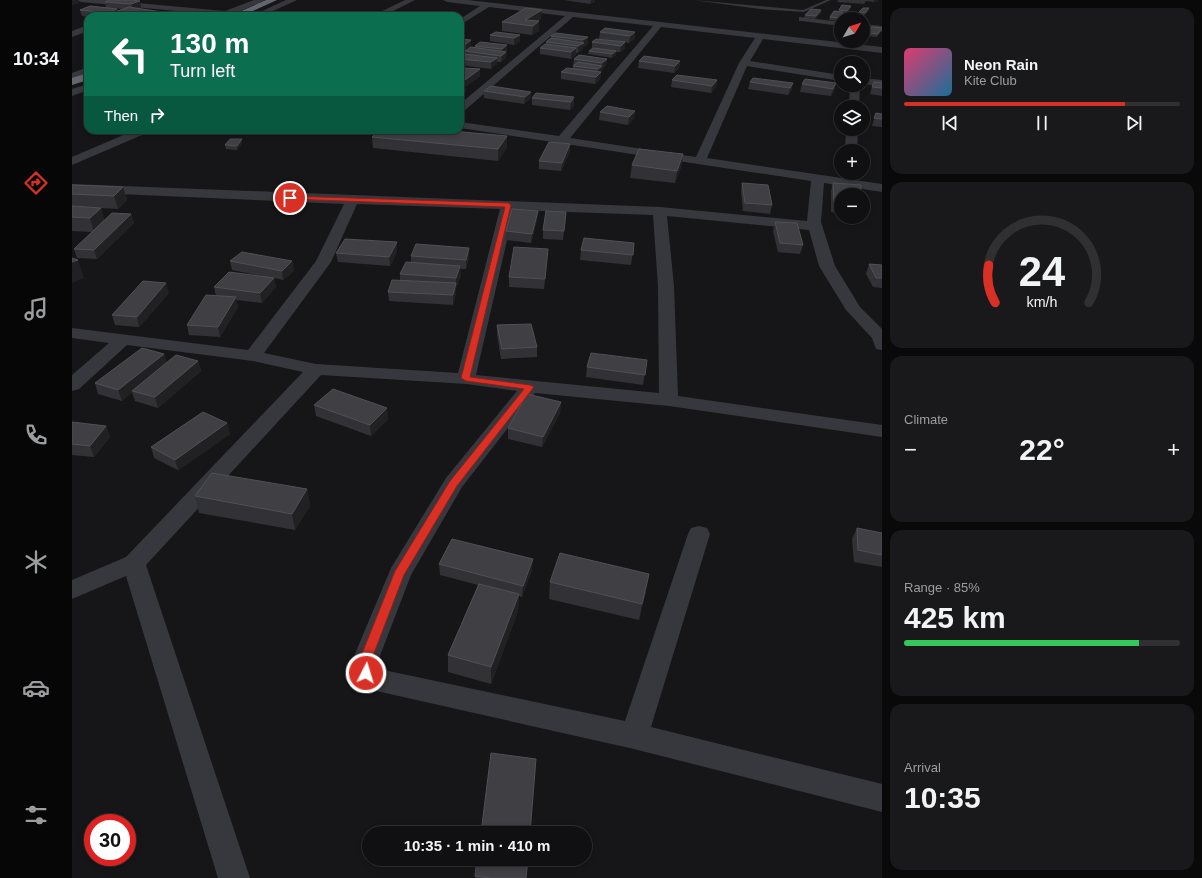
<!DOCTYPE html>
<meta charset="utf-8">
<style>
body{margin:0;font-family:Helvetica,sans-serif;background:#19191b;color:#f1f3f6;height:100vh;display:flex;flex-direction:column;font-size:15px;white-space:nowrap}
*{box-sizing:border-box;margin:0}
p{font-size:13px;color:#9c9d9f}
.icon{flex:none;width:22px;height:22px;fill:none;stroke:currentColor;stroke-width:2;stroke-linecap:round;stroke-linejoin:round}
.map{position:relative;flex:1;overflow:hidden}
.drawer{display:flex;flex-direction:column;gap:8px;padding:8px;background:#09090a;width:320px}
.drawer>*{flex:none}
.guide{position:absolute;left:12px;top:12px;width:380px;height:122px;border-radius:12px;box-shadow:0 2px 6px #0003,0 0 0 1px #303032;background:#0b6e4f;color:#fff;overflow:hidden}
.needle{width:26px;rotate:51deg}
.fabs{position:absolute;left:762px;top:12px;display:grid;gap:8px}
.fabs a{display:grid;place-items:center;width:36px;height:36px;border-radius:50%;background:#101012;box-shadow:0 2px 6px #0003,0 0 0 1px #303032;font-size:20px}
.speed{position:absolute;left:12px;top:814px;display:flex;gap:8px;font-size:20px;font-weight:700;text-align:center}
.speed>*{display:grid;place-content:center;width:52px;height:52px;border-radius:50%;background:#101012;box-shadow:0 2px 6px #0003,0 0 0 1px #303032;line-height:1}
.speed .limit{border:6px solid #d22;background:#fff;color:#111}
.pin{position:absolute;display:grid;place-items:center;width:34px;height:34px;color:#fff;margin:-17px;border:2px solid #fff;border-radius:50%;box-shadow:0 1px 4px #0007}
.me{position:absolute;width:44px;margin:-22px;rotate:5deg;stroke-linejoin:round;filter:drop-shadow(0 0 3px #0008)}
.turn{display:flex;align-items:center;gap:14px;height:84px;padding:0 20px;font-size:18px}
.turn .icon{width:52px;height:52px;stroke-width:2.5}
.turn b{display:block;font-size:28px;line-height:34px}
.then{display:flex;align-items:center;height:38px;padding:0 20px;background:#0003;gap:8px;font-size:15px}
.big{font-size:30px;font-weight:700;line-height:1.1}
.drawer .tile{flex:1;display:flex;flex-direction:column;justify-content:center;gap:6px;min-width:0;padding:0 14px;border-radius:12px;background:#19191b}
.drawer .dial{align-items:center;gap:0}
.dial svg{height:104px;overflow:visible;fill:none;stroke:#303032;stroke-width:7;stroke-linecap:round;text-anchor:middle}
.dial text{fill:#f1f3f6;stroke:none}
.song{display:flex;align-items:center;gap:12px}
.cover{width:48px;height:48px;border-radius:6px;background:linear-gradient(135deg,hsl(340 70% 55%),hsl(200 70% 35%))}
.played{height:4px;border-radius:2px;background:linear-gradient(90deg,#d93025 80%,#303032 80%)}
.keys{display:flex;justify-content:space-around;direction:ltr}
.heat{display:flex;justify-content:space-between;align-items:center;font-size:22px;direction:ltr}
.charge{height:6px;border-radius:3px;background:linear-gradient(90deg,#34c759 85%,#303032 0)}
.trip{position:absolute;left:290px;top:826px;width:230px;height:40px;border-radius:20px;background:#101012;box-shadow:0 2px 6px #0003,0 0 0 1px #303032;font-weight:700;line-height:40px;text-align:center}
main{display:flex;flex:1;min-height:0}
.dock{display:flex;flex-direction:column;width:72px;justify-content:space-around;align-items:center;background:#060607;color:#9c9d9f}
.dock .icon{width:28px;height:28px}
.dock .selected{color:#d93025}
.dock b{font-size:18px;color:#f1f3f6}
.map>svg:first-child{display:block}
</style>
<main>
<nav class="dock">
<b>10:34</b>
<svg class="icon selected" aria-label="directions" viewBox="0 0 24 24"><path d="M12 3l9 9-9 9-9-9zM9 14v-3h6M13 9l2 2-2 2"/></svg>
<svg class="icon" aria-label="music" viewBox="0 0 24 24"><path d="M9 18V5l10-2v13"/><circle cx="6" cy="18" r="3"/><circle cx="16" cy="16" r="3"/></svg>
<svg class="icon" aria-label="phone" viewBox="0 0 24 24"><path d="M5 4h4l2 5-3 2q2 4 5 5l2-3 5 2v4C11 20 4 13 5 4z"/></svg>
<svg class="icon" aria-label="climate" viewBox="0 0 24 24"><path d="M12 3v18M4 7l16 10M4 17L20 7"/></svg>
<svg class="icon" aria-label="car" viewBox="0 0 24 24"><path d="M5 17H2v-5l4-1 3-4h7l3 4 3 1v5h-3M9 17h6M6 11h13"/><circle cx="7" cy="17" r="2"/><circle cx="17" cy="17" r="2"/></svg>
<svg class="icon" aria-label="filters" viewBox="0 0 24 24"><path d="M4 7h16M4 17h16"/><circle cx="9" cy="7" r="2"/><circle cx="15" cy="17" r="2"/></svg>
</nav>
<div class="map">
<svg width="810" height="878" viewBox="0 0 810 878">
<rect width="100%" height="100%" fill="#161618"/>
<g fill="none" stroke-linecap="round" stroke-linejoin="round">
<!-- lane -->
<path fill="#37383d" fill-rule="evenodd" d="M621 0 731 10 754 0H759L732 12 688 9Z"/>
<!-- street -->
<g fill="#37383d" fill-rule="evenodd">
<path d="M5 0H33L153 11 182 0H193L157 16 9 2Z"/>
<path d="M214 0H225L190 16H179Z"/>
<path d="M333 0H343L311 16H300Z"/>
<path d="M371 0H395L810 47V53L691 39 678 61 769 75V81L675 66 635 158 810 184V192L752 183 749 222 763 266 788 307 810 329V350L804 349 800 338 774 310 747 266 737 230 595 216 602 286 606 396 810 425V437L597 406 463 393 390 487 339 575 306 661 307 669 553 721 616 534 619 528 627 526 635 528 638 534 579 727 810 784V812L562 749 291 688 281 673 280 661 319 568 374 478 445 391 394 384 249 375 74 565 178 878H146L54 576 0 599V580L54 557 231 372 181 361 55 345 7 389 0 391V375L37 343 0 338V328L176 350 244 261 272 204 0 192V184L588 207 735 221 739 181 388 128V122L487 136 581 26 501 17 392 111 388 112V104L493 16 417 7 388 25V19L408 6 375 2ZM589 27 683 38 667 63 624 157 498 138ZM285 204 428 209 386 373 244 364 192 353 259 262ZM442 210 581 215 586 286 587 393 404 375Z"/>
<path d="M727 17 769 22V26L730 21H727Z"/>
<path d="M791 24 810 26V32L791 30Z"/>
<path d="M16 25V31L0 37V31Z"/>
<path d="M16 67V73L0 79V73Z"/>
<path d="M791 78 810 80V86L791 84Z"/>
<path d="M16 84V90L0 96V89Z"/>
<path d="M778 85H788L787 107H777Z"/>
<path d="M774 129H786L785 151H773Z"/>
<path d="M63 130H79L77 132 0 165V157Z"/>
</g>
<!-- highway -->
<g fill="#63666e" fill-rule="evenodd">
<path d="M194 0H205L170 16H158Z"/>
<path d="M16 73V80L0 85V78Z"/>
</g>
</g>
<!-- wall -->
<g fill="#323236">
<path d="M60 0 69 7 65 8 98 16H16V17L10 16 8 10 45 9 46 11 52 9 34 8 33 2Z"/>
<path d="M492 0H523V2L518 4Z"/>
<path d="M766 0H806V1L802 2 794 1 792 4 765 2Z"/>
<path d="M779 6 778 9 775 14H771L770 15 766 21 757 20 758 17 766 12 767 10Z"/>
<path d="M797 8 796 11 792 16 786 15 787 12Z"/>
<path d="M749 10V13L743 19 732 18 733 15Z"/>
<path d="M469 19 466 21H467V31L460 35 430 31V22Z"/>
<path d="M810 28 809 31 805 37 795 36 796 33Z"/>
<path d="M528 32H563V38L557 43 527 39Z"/>
<path d="M418 35H448V41L442 45 418 41Z"/>
<path d="M479 36 516 37V44L511 47V49L506 53H504V55L499 59 468 54V48L474 44V42L479 39Z"/>
<path d="M388 39 399 47 397 49 403 48V46L435 45 434 58 429 62H425V64L419 69 388 65Z"/>
<path d="M520 42H553V49L548 52H544V54L540 58 516 54 517 51 520 49Z"/>
<path d="M502 59H535L534 65 530 69 528 79 523 84 489 79V72L501 68Z"/>
<path d="M567 61H608L607 68 602 73 566 68Z"/>
<path d="M388 71 408 76 393 87 394 91 388 94Z"/>
<path d="M600 80H645L644 87 639 93 599 87Z"/>
<path d="M678 82 721 83 719 91 716 95 676 89Z"/>
<path d="M764 83 762 91 759 96 728 92 730 84Z"/>
<path d="M810 83V96L798 94 800 87Z"/>
<path d="M412 91 459 92 458 99 452 104 412 98Z"/>
<path d="M502 97V105L498 110 460 105V98Z"/>
<path d="M563 111 562 118 556 125 527 120 528 112Z"/>
<path d="M804 113 810 114V127L800 126Z"/>
<path d="M435 136V148L426 161 301 148 300 137Z"/>
<path d="M170 139V143L165 150 154 149 153 145Z"/>
<path d="M498 144V152L489 171 467 169V161Z"/>
<path d="M611 154 609 167 603 183 558 178 560 165Z"/>
<path d="M670 183 700 205 698 214 671 211 669 192Z"/>
<path d="M761 183 769 195V213L759 212V191Z"/>
<path d="M0 185 51 187 55 200 46 209 29 208 32 220 59 214 62 223 25 259 5 258 2 249 20 232 0 231Z"/>
<path d="M466 211 465 220 459 243 434 240V231Z"/>
<path d="M494 212 491 240 471 239V230Z"/>
<path d="M703 222 731 245 728 254 706 252 701 231Z"/>
<path d="M325 242V252L318 266 266 262 264 253Z"/>
<path d="M562 243 559 265 508 260 509 250Z"/>
<path d="M339 256 397 257 394 269H388L389 275 384 288V293L381 305 317 301 316 292 328 280V274L339 262Z"/>
<path d="M475 258 472 289 437 287V277Z"/>
<path d="M158 261H220L222 271 211 280 202 278 204 287 190 303 164 300 166 307 148 337 117 335 115 325 144 296 142 287 189 276 160 270Z"/>
<path d="M797 264 810 265V288L801 287 794 274Z"/>
<path d="M97 293 67 327 43 325 40 315Z"/>
<path d="M425 325 465 347V357L429 359 425 335Z"/>
<path d="M92 354 95 363 126 361 129 371 86 408 63 401 60 392 50 401 26 394 23 383Z"/>
<path d="M575 360 571 385 514 377 515 367Z"/>
<path d="M489 402 488 413 470 447 436 439V428Z"/>
<path d="M242 405 316 419 299 436 244 416Z"/>
<path d="M0 422 34 426 38 437 22 457 0 455Z"/>
<path d="M155 423 158 434 106 470 82 458 79 447Z"/>
<path d="M235 489 238 506 223 530 127 513 123 496Z"/>
<path d="M785 528 810 533V567L782 562 780 539Z"/>
<path d="M367 564 460 570 450 597 447 596 446 611 419 684 376 672V655L406 585 368 575Z"/>
<path d="M478 582 574 591 567 620 477 599Z"/>
<path d="M403 876 454 878H403Z"/>
</g>
<!-- shaded-wall -->
<g fill="#212124">
<path d="M0 0H6L7 3 0 5Z"/>
<path d="M519 0H523V2L518 4Z"/>
<path d="M802 0H806V1L802 2Z"/>
<path d="M68 1 69 7 61 10 59 4Z"/>
<path d="M779 6 778 9 775 14V11Z"/>
<path d="M797 8 796 11 792 16 793 13Z"/>
<path d="M45 9 46 14 40 13 41 16H36L35 13Z"/>
<path d="M470 10 469 19 459 25 453 20Z"/>
<path d="M749 10V13L743 19 744 16Z"/>
<path d="M771 12 770 15 766 21 767 18Z"/>
<path d="M97 13 98 16H87Z"/>
<path d="M467 21V31L460 35 461 26Z"/>
<path d="M810 28 809 31 805 37 806 34Z"/>
<path d="M563 32V38L557 43 558 36Z"/>
<path d="M448 35V41L442 45V38Z"/>
<path d="M516 37V44L511 47V49L506 53V46L511 43V40Z"/>
<path d="M399 40V47L394 51V44Z"/>
<path d="M553 42V49L548 52 549 46Z"/>
<path d="M435 45 434 58 429 62 430 49Z"/>
<path d="M393 47V53L388 57V51Z"/>
<path d="M504 48V55L499 59V52Z"/>
<path d="M544 51V54L540 58V54Z"/>
<path d="M425 58V64L419 69V62Z"/>
<path d="M535 59 534 65 530 69 528 79 523 84 524 77 525 75 526 69 530 66V63Z"/>
<path d="M608 61 607 68 602 73 603 66Z"/>
<path d="M408 69V76L393 87 394 91 388 94V87L393 83V80Z"/>
<path d="M645 80 644 87 639 93 640 86Z"/>
<path d="M721 83 719 91 716 95 718 88Z"/>
<path d="M764 83 762 91 759 96 761 89Z"/>
<path d="M459 92 458 99 452 104 453 97Z"/>
<path d="M502 97V105L498 110 499 102Z"/>
<path d="M563 111 562 118 556 125 557 117Z"/>
<path d="M435 136V148L426 161V149Z"/>
<path d="M170 139V143L165 150V146Z"/>
<path d="M498 144V152L489 171 490 163Z"/>
<path d="M611 154 609 167 603 183 605 171Z"/>
<path d="M51 187 55 200 46 209 42 196Z"/>
<path d="M29 208 32 221 22 232 18 218Z"/>
<path d="M466 211 465 220 459 243 460 234Z"/>
<path d="M59 214 62 223 25 259 22 250Z"/>
<path d="M325 242V252L318 266 317 257Z"/>
<path d="M397 248V257L394 269V260Z"/>
<path d="M6 260 12 278 0 283V262Z"/>
<path d="M220 261 222 271 211 280 210 271Z"/>
<path d="M388 266 389 275 384 288V293L381 305V295L384 283V278Z"/>
<path d="M202 278 204 287 190 303 188 293Z"/>
<path d="M94 283 97 293 67 327 65 317Z"/>
<path d="M164 297 166 307 148 337 146 327Z"/>
<path d="M92 354 95 365 60 391V392L50 401 46 390Z"/>
<path d="M126 361 129 371 86 408 83 397Z"/>
<path d="M489 402 488 413 470 447 471 437Z"/>
<path d="M315 408 316 419 299 436 298 425Z"/>
<path d="M155 423 158 434 106 470 103 460Z"/>
<path d="M34 426 38 437 22 457 18 446Z"/>
<path d="M235 489 238 506 223 530 220 514Z"/>
<path d="M461 559 460 570 450 597 451 586Z"/>
<path d="M577 574 574 591 567 620 570 604Z"/>
<path d="M447 594 446 611 419 684V667Z"/>
</g>
<!-- building -->
<g fill="#3f3f44" stroke="#4f5156">
<path d="M37 0H60L68 1 59 4 33 2Z"/>
<path d="M770 5 779 6 775 11 767 10Z"/>
<path d="M18 6 45 9 35 13 8 10Z"/>
<path d="M57 7 97 13 87 16H64L40 13Z"/>
<path d="M454 8 470 10 453 20 467 21 461 26 430 22Z"/>
<path d="M791 8H797L793 13 787 12Z"/>
<path d="M739 9 749 10 744 16 733 15Z"/>
<path d="M762 11 771 12 767 18 758 17Z"/>
<path d="M800 27 810 28 806 34 796 33Z"/>
<path d="M533 28 563 32 558 36 528 32Z"/>
<path d="M424 32 448 35 442 38 418 35Z"/>
<path d="M484 33 516 37 511 40 479 36Z"/>
<path d="M479 38 512 43 506 46 474 42Z"/>
<path d="M388 39 399 40 394 44H388Z"/>
<path d="M524 39 553 42 549 46 520 42Z"/>
<path d="M408 42 435 45 430 49 403 46Z"/>
<path d="M473 44 504 48 499 52 468 48Z"/>
<path d="M388 46 393 47 388 51Z"/>
<path d="M399 47 434 52 429 56 393 51Z"/>
<path d="M521 48 544 51 540 54 517 51Z"/>
<path d="M392 54 425 58 419 62 388 59V57Z"/>
<path d="M507 55 535 59 530 63 502 59Z"/>
<path d="M572 56 608 61 603 66 567 61Z"/>
<path d="M506 62 530 66 526 69 501 66Z"/>
<path d="M393 68 408 69 393 80 388 79V71Z"/>
<path d="M495 68 529 72 524 77 489 72Z"/>
<path d="M605 75 645 80 640 86 600 80Z"/>
<path d="M681 78 721 83 718 88 678 82Z"/>
<path d="M733 79 764 83 761 89 730 84Z"/>
<path d="M388 82 393 83 388 87Z"/>
<path d="M802 82 810 83V88L800 87Z"/>
<path d="M419 86 459 92 453 97 412 91Z"/>
<path d="M464 93 502 97 499 102 460 98Z"/>
<path d="M535 106 563 111 557 117 528 112Z"/>
<path d="M804 113 810 114V119L802 118Z"/>
<path d="M308 130H369L435 136 426 149 300 137Z"/>
<path d="M158 139H170L165 146 153 145Z"/>
<path d="M477 142 498 144 490 163 467 161Z"/>
<path d="M567 149 611 154 605 171 560 165Z"/>
<path d="M670 183 696 185 700 205 673 203Z"/>
<path d="M761 183 789 185 788 195H769V204L762 203Z"/>
<path d="M0 185 51 187 42 196 0 194Z"/>
<path d="M0 206 29 208 18 218 0 217Z"/>
<path d="M440 209 466 211 460 234 434 231Z"/>
<path d="M474 211 494 212 492 231 471 230Z"/>
<path d="M40 213 59 214 22 250 2 249Z"/>
<path d="M703 222 725 223 731 245 708 243Z"/>
<path d="M512 238 562 243 561 255 509 250Z"/>
<path d="M273 239 325 242 317 257 264 253Z"/>
<path d="M344 244 397 248 394 260 339 256Z"/>
<path d="M442 247 476 249 473 279 437 277Z"/>
<path d="M170 252 220 261 210 271 158 261Z"/>
<path d="M0 258 6 260 0 262Z"/>
<path d="M334 262 388 266 384 278 328 274Z"/>
<path d="M797 264 810 265V278H804Z"/>
<path d="M157 272 202 278 188 293 142 287Z"/>
<path d="M320 280 384 283 381 295 316 292Z"/>
<path d="M71 281 94 283 65 317 40 315Z"/>
<path d="M134 295 164 297 146 327 115 325Z"/>
<path d="M459 324 465 347 430 349 425 325Z"/>
<path d="M70 348 92 354 46 390 23 383Z"/>
<path d="M519 353 575 360 573 375 515 367Z"/>
<path d="M104 355 126 361 83 397 60 391Z"/>
<path d="M261 389 315 408 298 425 242 405Z"/>
<path d="M455 394 489 402 471 437 436 428Z"/>
<path d="M131 412 155 423 103 460 79 447Z"/>
<path d="M0 422 34 426 18 446 0 444Z"/>
<path d="M140 473 235 489 220 514 123 496Z"/>
<path d="M785 528 810 533V555L786 550Z"/>
<path d="M380 539 461 559 451 586 367 564Z"/>
<path d="M488 553 577 574 570 604 478 582Z"/>
<path d="M407 584 447 594 419 667 376 655Z"/>
<path d="M419 753 464 759 458 833H409Z"/>
<path d="M405 859H456L454 878H419L403 876Z"/>
</g>
<!-- route -->
<path fill="#d93025" stroke="#8d1f18" d="M216 196 436 203 439 205 398 377 458 385 462 387 385 486 332 575 299 661 300 673 298 676 294 678 290 676 287 661 323 571 378 481 452 389 394 381 389 378 433 207 218 199H216Z"/>
</svg>
<div class="fabs">
<a><svg class="needle" viewBox="-14 -14 28 28"><path d="M0-13l5 13h-10z" fill="#e53935"/><path d="M0 13l5-13h-10z" fill="#9c9d9f"/></svg></a>
<a><svg class="icon" aria-label="search" viewBox="0 0 24 24"><circle cx="10" cy="10" r="6"/><path d="M15 15l6 6"/></svg></a>
<a><svg class="icon" aria-label="layers" viewBox="0 0 24 24"><path d="M12 4l9 5-9 5-9-5zM3 14l9 5 9-5"/></svg></a>
<a>+</a>
<a>−</a>
</div>
<div class="speed"><div class="limit">30</div></div>
<div class="pin" style="left:218px;top:198px;background:#d93025"><svg class="icon" aria-label="arrive" viewBox="0 0 24 24"><path d="M6 21V4h12l-3 4 3 4H6"/></svg></div>
<svg class="me" style="left:294px;top:673px" viewBox="-20 -20 40 40"><circle r="17" fill="#d93025" stroke="#fff" stroke-width="3"/><path d="M0-11L8 9 0 5-8 9z" fill="#fff"/></svg>
<div class="trip">10:35 · 1 min · 410 m</div>
<div class="guide">
<div class="turn"><svg class="icon" aria-label="left" viewBox="0 0 24 24"><path d="M17 20v-9H6M10 6l-5 5 5 5"/></svg><div><b>130 m</b>Turn left</div></div>
<div class="then">Then<svg class="icon" aria-label="right" viewBox="0 0 24 24"><path d="M7 20v-9h11M14 6l5 5-5 5"/></svg></div>
</div>
</div>
<section class="drawer">
<div class="tile">
<div class="song"><i class="cover"></i><div><b>Neon Rain</b><p>Kite Club</p></div></div>
<div class="played"></div>
<div class="keys"><svg class="icon" aria-label="previous" viewBox="0 0 24 24"><path d="M18 5L8 12l10 7zM5 5v14"/></svg><svg class="icon" aria-label="pause" viewBox="0 0 24 24"><path d="M8 5v14M16 5v14"/></svg><svg class="icon" aria-label="next" viewBox="0 0 24 24"><path d="M6 5l10 7-10 7zM19 5v14"/></svg></div>
</div>
<div class="tile dial"><svg viewBox="0 0 100 80">
<path d="M14 69A42 42 0 1 1 86 69"/>
<path d="M14 69A42 42 0 0 1 9 40" stroke="#d93025"/>
<text x="50" y="56" font-size="32" font-weight="700">24</text>
<text x="50" y="72" font-size="11">km/h</text>
</svg></div>
<div class="tile"><p>Climate</p>
<div class="heat"><a>−</a><b class="big">22°</b><a>+</a></div>
</div>
<div class="tile"><p>Range · 85%</p><b class="big">425 km</b><div class="charge"></div></div>
<div class="tile"><p>Arrival</p><b class="big">10:35</b></div>
</section>
</main>
